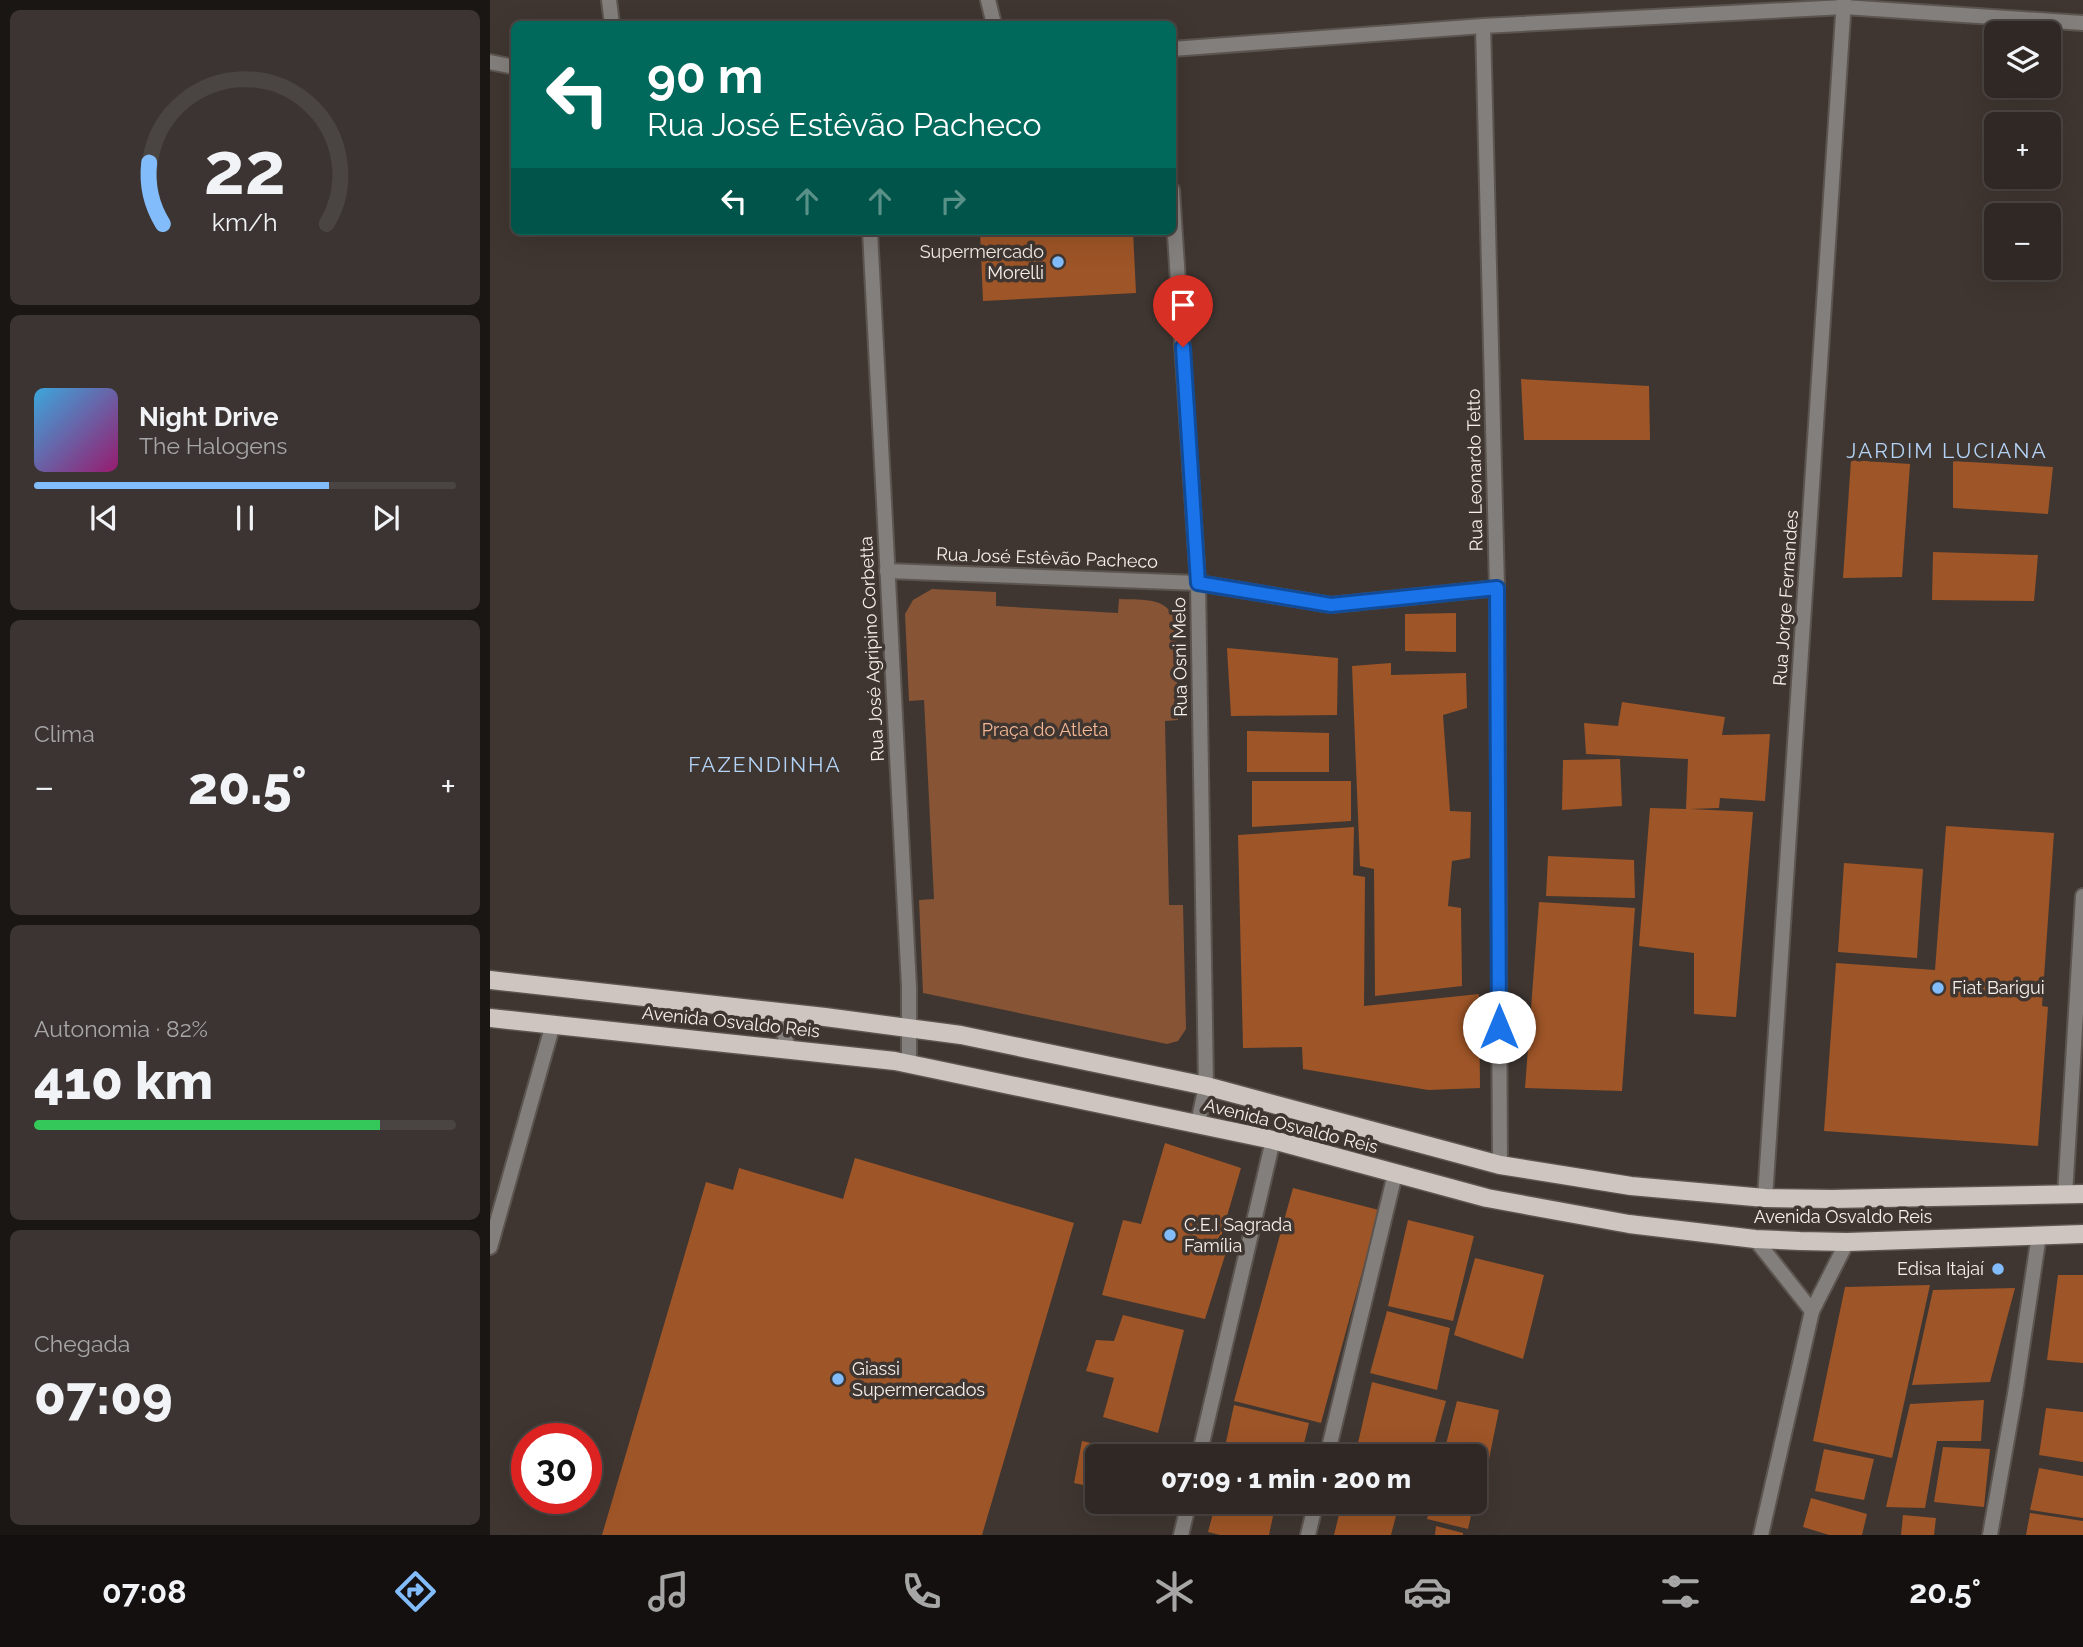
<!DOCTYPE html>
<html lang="pt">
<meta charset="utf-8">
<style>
body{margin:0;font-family:Raleway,sans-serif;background:#3b3432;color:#f1f3f6;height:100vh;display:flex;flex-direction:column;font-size:26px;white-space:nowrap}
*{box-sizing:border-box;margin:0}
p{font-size:23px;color:#a7a6a7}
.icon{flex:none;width:38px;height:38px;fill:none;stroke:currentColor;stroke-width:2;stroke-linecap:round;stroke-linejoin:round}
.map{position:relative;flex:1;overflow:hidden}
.drawer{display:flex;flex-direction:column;gap:10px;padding:10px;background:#1a1614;width:490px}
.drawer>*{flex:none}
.guide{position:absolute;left:21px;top:21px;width:665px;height:214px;border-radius:10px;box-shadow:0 7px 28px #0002,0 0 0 2px #4a4442;background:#00695c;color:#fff;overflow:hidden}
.controls{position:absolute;left:1494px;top:21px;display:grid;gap:14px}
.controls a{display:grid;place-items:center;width:77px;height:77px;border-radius:10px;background:#2f2825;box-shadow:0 7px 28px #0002,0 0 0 2px #4a4442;font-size:35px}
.speed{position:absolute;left:21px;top:1423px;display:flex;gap:14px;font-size:35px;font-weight:700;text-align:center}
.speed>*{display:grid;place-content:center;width:91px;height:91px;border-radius:50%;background:#2f2825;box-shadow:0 7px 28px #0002,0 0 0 2px #4a4442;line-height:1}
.speed .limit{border:10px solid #d22;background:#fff;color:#111}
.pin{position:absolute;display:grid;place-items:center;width:60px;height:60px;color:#fff;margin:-72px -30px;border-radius:50% 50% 50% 0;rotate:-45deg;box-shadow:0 0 7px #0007}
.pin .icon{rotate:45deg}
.me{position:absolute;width:77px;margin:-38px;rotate:0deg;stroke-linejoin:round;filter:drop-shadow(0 0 5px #0008)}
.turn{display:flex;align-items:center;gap:24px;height:147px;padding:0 21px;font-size:32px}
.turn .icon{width:91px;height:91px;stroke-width:2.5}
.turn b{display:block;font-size:49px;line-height:60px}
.lanes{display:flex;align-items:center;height:66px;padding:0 21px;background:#0003;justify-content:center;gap:35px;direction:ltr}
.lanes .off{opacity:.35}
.big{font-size:52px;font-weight:800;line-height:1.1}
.drawer .widget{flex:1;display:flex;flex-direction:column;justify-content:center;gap:10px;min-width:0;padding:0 24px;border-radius:10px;background:#3b3432}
.drawer .dial{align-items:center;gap:0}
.dial svg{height:182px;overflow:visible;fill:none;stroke:#4a4442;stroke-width:7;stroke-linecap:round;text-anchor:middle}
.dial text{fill:#f1f3f6;stroke:none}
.song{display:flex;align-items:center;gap:21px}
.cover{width:84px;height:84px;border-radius:10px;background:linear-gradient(135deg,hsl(200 70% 55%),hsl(320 70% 35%))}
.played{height:7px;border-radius:4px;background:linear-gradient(90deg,#82bcfa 70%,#4a4442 70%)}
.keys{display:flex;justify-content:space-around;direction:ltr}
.heat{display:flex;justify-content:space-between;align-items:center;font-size:38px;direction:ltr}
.charge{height:10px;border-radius:5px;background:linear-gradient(90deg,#34c759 82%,#4a4442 0)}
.trip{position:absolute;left:595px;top:1444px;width:402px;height:70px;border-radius:10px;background:#2f2825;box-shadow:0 7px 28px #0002,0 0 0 2px #4a4442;font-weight:800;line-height:70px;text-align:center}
.menu{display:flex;height:112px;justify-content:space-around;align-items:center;background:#13100f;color:#a7a6a7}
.menu .icon{width:49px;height:49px}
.menu .on{color:#82bcfa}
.menu b{font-size:32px;color:#f1f3f6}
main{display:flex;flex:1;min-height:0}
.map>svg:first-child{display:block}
</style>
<main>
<section class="drawer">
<div class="widget dial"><svg viewBox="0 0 100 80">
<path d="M14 69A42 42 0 1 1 86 69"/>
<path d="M14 69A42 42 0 0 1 8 42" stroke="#82bcfa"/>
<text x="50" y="56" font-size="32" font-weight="700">22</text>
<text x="50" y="72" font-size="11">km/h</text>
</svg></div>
<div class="widget">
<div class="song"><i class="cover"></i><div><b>Night Drive</b><p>The Halogens</p></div></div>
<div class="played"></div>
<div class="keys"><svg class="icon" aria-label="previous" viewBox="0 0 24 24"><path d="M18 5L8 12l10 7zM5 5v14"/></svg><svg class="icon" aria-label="pause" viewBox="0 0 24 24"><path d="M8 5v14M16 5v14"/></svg><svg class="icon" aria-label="next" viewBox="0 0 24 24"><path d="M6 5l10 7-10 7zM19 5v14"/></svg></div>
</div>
<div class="widget"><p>Clima</p>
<div class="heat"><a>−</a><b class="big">20.5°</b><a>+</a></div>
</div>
<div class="widget"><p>Autonomia · 82%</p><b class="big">410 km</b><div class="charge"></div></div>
<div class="widget"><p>Chegada</p><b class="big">07:09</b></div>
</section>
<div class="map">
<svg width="1593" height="1535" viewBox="0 0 1593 1535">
<rect width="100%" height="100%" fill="#3f3631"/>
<!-- green -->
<path fill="#875435" d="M442 589 506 592V606L628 613 629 599C653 600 682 596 686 627L688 720 675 721 679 905H693L696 1029 688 1041 677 1044 433 993 429 900 444 899 434 700 419 701 415 614 423 600Z"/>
<!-- building -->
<g fill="#9e5527">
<path d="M490 231H643L646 293 493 301Z"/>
<path d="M1031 379 1159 386 1160 440H1034Z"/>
<path d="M1361 460 1420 464 1412 577 1353 578Z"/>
<path d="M1463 461 1563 467 1558 514 1463 508Z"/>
<path d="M1443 552 1548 555 1544 601 1442 600Z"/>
<path d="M966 613V652L915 651V614Z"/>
<path d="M737 648 848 658 847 715 741 716Z"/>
<path d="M901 663V675L976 673 977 708 953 715 960 811 981 812 980 858 962 861 958 906 971 908 972 986 885 996 884 869 870 866 862 666Z"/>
<path d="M1132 702 1235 717 1232 735 1280 734 1275 801 1230 798 1229 808 1200 809 1263 812 1246 1017 1204 1014V953L1149 946 1160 808 1196 809 1198 759 1096 754 1094 723 1128 726Z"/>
<path d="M757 731 839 733V772H757Z"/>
<path d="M1130 759 1132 806 1072 810 1073 760Z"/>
<path d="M762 781H861V821L762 827Z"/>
<path d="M1456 826 1564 833 1552 1006 1558 1007 1548 1146 1334 1131 1346 963 1445 970Z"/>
<path d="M864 827 863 875 875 877 874 1006 989 994 990 1088 938 1090 813 1069 812 1047 753 1048 748 835Z"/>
<path d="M1058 856 1144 860 1145 898 1056 896Z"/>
<path d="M1354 863 1433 869 1427 958 1348 952Z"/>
<path d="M1049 902 1145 908 1132 1091 1035 1088Z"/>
<path d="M675 1143 751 1168 728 1247 737 1249 715 1319 612 1295 633 1220 651 1224Z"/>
<path d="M365 1158 584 1223 492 1535H112L216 1182 243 1190 249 1168 353 1199Z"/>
<path d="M803 1188 889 1210 831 1423 744 1401Z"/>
<path d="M918 1220 984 1236 963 1321 898 1306Z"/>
<path d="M985 1258 1054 1275 1033 1359 964 1335Z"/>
<path d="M1568 1275H1593V1363L1557 1360Z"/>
<path d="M1440 1285 1402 1458 1323 1441 1355 1287Z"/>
<path d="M1525 1288 1500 1382 1422 1385 1443 1290Z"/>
<path d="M897 1311 960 1328 947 1390 880 1373Z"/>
<path d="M633 1315 694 1330 668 1433 613 1417 624 1378 596 1371 606 1340 624 1341Z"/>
<path d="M882 1382 956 1401 941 1456H865Z"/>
<path d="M1494 1400 1491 1441H1447L1435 1508 1396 1507 1420 1404Z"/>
<path d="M967 1401 1009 1410 999 1459H993L986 1489 985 1456H953Z"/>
<path d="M744 1405 819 1423 811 1456H733Z"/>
<path d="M1556 1408 1593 1412V1462L1549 1455Z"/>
<path d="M592 1441 654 1455V1456H607V1488L584 1483Z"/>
<path d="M1453 1447 1500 1449 1494 1507 1444 1502Z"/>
<path d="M1334 1449 1384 1459 1374 1500 1325 1491Z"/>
<path d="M1549 1468 1593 1476V1518L1540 1510Z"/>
<path d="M1321 1498 1377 1514 1372 1535H1339L1313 1527Z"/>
<path d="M726 1502H786L779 1535H730L718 1532Z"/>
<path d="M852 1502H864L907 1512 901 1535H844Z"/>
<path d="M942 1502H984L978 1529 937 1519Z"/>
<path d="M1540 1513 1593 1521V1535H1536Z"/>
<path d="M1413 1515 1446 1518 1444 1535H1411Z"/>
<path d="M946 1526 973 1533V1535H945Z"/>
</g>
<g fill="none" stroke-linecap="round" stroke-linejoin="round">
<defs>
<g id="lane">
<path d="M272 1010C287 1022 298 1031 297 1051"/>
<path d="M709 1456 783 1140"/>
<path d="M837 1456 905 1174"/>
<path d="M691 1535 699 1502"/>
<path d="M818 1535 826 1502"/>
</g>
<g id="street">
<path d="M119 0 122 24"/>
<path d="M498 0 504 24"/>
<path d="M993 26 1007 588 1010 1165"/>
<path d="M682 49 993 26 1354 7 1593 23"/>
<path d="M0 62 24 67"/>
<path d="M682 190 708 583 716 1086 708 1123"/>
<path d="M380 231 419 987V1064"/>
<path d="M397 571 708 583 841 605 1007 588"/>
<path d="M1575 1195 1593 896"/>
<path d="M1275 1198 1354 0"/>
<path d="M1265 1239 1322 1311"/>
<path d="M0 1247 63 1024"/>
<path d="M1271 1535 1322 1311 1357 1242"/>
<path d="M1500 1535 1525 1394 1549 1235"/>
</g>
<g id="primary">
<path d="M0 980 335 1017 471 1035 716 1086 1010 1165 1141 1186 1275 1198 1342 1199 1593 1194"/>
<path d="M0 1018 405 1061 783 1140 997 1198 1139 1224 1265 1239 1310 1241 1357 1242 1593 1234"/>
</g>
</defs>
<!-- lane casing -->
<use href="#lane" stroke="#5c544f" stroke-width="18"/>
<!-- street casing -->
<use href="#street" stroke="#5c544f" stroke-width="18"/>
<!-- primary casing -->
<use href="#primary" stroke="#5c544f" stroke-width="21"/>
<!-- lane -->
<use href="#lane" stroke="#837f7c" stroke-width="14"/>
<!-- street -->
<use href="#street" stroke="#837f7c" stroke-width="14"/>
<!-- primary -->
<use href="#primary" stroke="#cec5c0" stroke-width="18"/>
</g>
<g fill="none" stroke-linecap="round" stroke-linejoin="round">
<defs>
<path id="route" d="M693 347 708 583 841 605 1007 588 1009 1027"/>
</defs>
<!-- route casing -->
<use href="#route" stroke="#114b97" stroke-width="18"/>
<!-- route -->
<use href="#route" stroke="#1a73e8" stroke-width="12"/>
</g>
<!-- markers -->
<g fill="#82bcfa" stroke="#3f3631" stroke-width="2.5">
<circle cx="568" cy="262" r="7"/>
<circle cx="1448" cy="988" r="7"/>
<circle cx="680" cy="1235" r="7"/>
<circle cx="1508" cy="1269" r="7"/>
<circle cx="348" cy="1379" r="7"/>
</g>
<g text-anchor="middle" stroke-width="7" stroke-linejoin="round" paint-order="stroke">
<!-- poi labels -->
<g font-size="18" fill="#f6f0ed" stroke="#3f3631" text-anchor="start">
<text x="554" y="258" text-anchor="end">Supermercado<tspan x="554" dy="21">Morelli</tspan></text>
<text x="1462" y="994">Fiat Barigui</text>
<text x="694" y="1231">C.E.I Sagrada<tspan x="694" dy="21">Família</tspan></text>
<text x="1494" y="1275" text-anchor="end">Edisa Itajaí</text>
<text x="362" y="1375">Giassi<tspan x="362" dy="21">Supermercados</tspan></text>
</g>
<!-- street labels -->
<g font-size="18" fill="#f6f0ed" stroke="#3f3631">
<text transform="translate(985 470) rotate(-91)" y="6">Rua Leonardo Tetto</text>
<text transform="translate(557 558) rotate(2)" y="6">Rua José Estêvão Pacheco</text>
<text transform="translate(1296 598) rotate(-86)" y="6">Rua Jorge Fernandes</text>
<text transform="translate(382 649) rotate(-93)" y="6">Rua José Agripino Corbetta</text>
<text transform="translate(690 657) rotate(-91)" y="6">Rua Osni Melo</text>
<text transform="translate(241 1022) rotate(6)" y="6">Avenida Osvaldo Reis</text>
<text transform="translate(801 1126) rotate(14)" y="6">Avenida Osvaldo Reis</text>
<text x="1353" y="1223">Avenida Osvaldo Reis</text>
</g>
<!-- park labels -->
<g font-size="18" fill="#f5b794" stroke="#3f3631">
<text x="555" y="736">Praça do Atleta</text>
</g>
<!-- quarter labels -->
<g font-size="21" letter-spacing="2" fill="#b3d3f6" stroke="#3f3631">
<text x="1457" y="458">JARDIM LUCIANA</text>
<text x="275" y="772">FAZENDINHA</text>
</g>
</g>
</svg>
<div class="controls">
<a><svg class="icon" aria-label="layers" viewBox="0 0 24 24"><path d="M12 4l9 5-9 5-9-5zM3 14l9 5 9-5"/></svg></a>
<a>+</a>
<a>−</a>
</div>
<div class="speed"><div class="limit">30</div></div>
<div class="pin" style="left:693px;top:347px;background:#d93025"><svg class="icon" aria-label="arrive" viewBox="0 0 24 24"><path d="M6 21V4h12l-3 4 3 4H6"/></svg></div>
<svg class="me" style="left:1009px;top:1027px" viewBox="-20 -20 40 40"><circle r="19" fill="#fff"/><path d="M0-13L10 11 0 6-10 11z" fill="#1a73e8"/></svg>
<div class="trip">07:09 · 1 min · 200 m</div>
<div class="guide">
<div class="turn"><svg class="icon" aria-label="left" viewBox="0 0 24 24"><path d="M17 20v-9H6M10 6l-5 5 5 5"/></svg><div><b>90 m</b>Rua José Estêvão Pacheco</div></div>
<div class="lanes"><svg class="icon" aria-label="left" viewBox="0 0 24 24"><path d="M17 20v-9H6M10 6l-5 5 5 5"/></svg><svg class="icon off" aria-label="ahead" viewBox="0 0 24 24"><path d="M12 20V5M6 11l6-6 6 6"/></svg><svg class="icon off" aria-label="ahead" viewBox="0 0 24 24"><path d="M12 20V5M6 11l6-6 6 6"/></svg><svg class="icon off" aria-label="right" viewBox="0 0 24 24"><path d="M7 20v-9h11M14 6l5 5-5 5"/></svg></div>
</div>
</div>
</main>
<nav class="menu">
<b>07:08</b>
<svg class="icon on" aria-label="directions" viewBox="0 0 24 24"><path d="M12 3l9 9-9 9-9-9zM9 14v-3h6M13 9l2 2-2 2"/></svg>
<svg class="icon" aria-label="music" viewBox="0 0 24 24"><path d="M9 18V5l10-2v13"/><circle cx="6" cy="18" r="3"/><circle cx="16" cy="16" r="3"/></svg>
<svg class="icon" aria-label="phone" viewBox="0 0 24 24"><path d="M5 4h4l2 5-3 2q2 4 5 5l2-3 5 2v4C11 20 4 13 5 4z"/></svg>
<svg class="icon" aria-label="climate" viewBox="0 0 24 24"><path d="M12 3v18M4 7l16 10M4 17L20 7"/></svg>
<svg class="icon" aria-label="car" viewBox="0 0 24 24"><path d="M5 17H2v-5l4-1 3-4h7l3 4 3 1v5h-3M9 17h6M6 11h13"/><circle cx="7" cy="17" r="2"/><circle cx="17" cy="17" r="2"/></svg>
<svg class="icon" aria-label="filters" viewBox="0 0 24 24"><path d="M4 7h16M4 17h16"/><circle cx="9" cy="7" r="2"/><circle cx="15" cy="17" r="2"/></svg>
<b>20.5°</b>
</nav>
